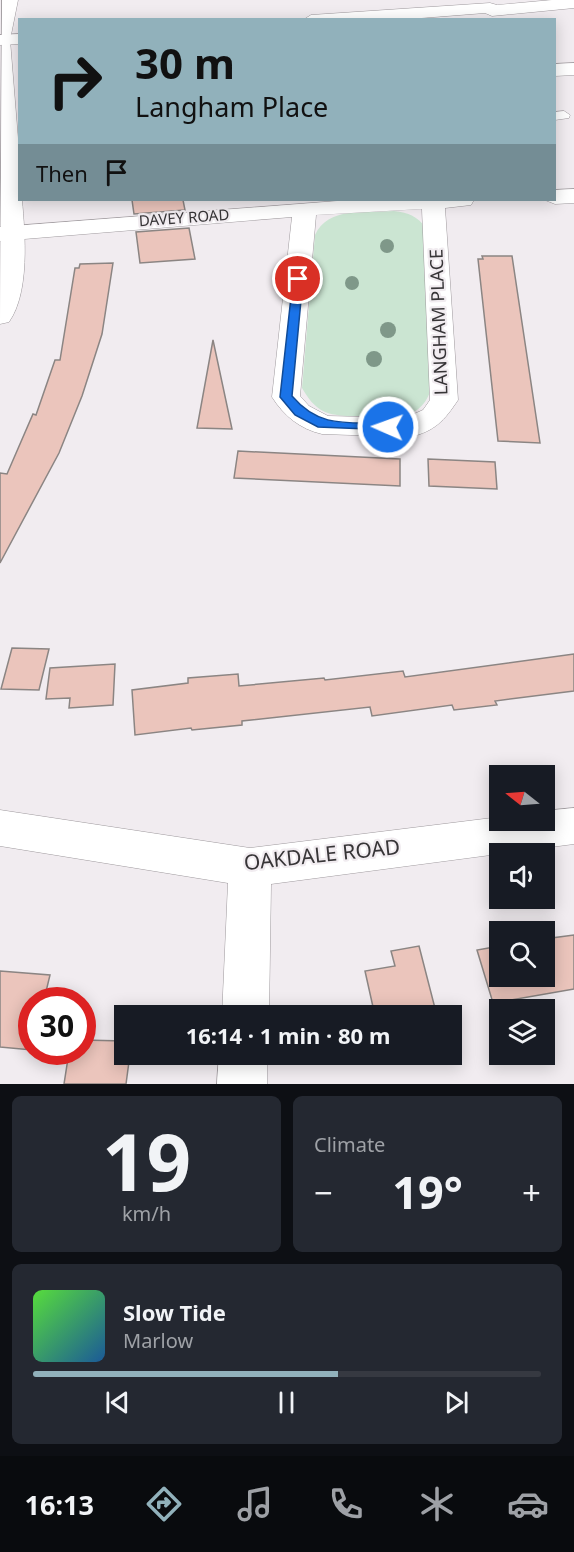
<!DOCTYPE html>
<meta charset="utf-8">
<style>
body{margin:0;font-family:"Noto Sans",sans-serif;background:#242831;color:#f1f3f6;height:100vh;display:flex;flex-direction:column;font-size:22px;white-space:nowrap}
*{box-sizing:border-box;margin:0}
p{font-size:20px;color:#9ea1a6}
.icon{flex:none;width:33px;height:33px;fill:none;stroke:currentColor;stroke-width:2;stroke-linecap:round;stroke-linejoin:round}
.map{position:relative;height:1084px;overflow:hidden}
.drawer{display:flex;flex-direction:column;gap:12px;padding:12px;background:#0d0f14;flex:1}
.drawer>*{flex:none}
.guide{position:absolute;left:18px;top:18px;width:538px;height:183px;border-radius:0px;box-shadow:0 3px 15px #0003;background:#91b1bb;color:#111;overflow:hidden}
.needle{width:39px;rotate:287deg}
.tools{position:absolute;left:489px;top:765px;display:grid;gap:12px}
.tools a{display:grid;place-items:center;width:66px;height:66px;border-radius:0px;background:#171b24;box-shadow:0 3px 15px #0003;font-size:30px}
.speed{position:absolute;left:18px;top:987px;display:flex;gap:12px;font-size:30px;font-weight:700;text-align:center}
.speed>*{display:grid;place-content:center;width:78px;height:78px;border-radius:50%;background:#171b24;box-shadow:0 3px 15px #0003;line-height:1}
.speed .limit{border:9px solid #d22;background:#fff;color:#111}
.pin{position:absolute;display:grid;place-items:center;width:51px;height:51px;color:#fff;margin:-26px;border:3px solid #fff;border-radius:50%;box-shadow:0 2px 6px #0007}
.me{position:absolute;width:66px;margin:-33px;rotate:272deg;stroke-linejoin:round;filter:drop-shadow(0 0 4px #0008)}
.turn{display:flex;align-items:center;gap:21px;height:126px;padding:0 18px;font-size:27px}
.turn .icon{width:78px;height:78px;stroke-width:2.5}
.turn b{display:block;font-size:42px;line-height:51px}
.then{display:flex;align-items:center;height:57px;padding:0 18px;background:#0003;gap:12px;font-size:22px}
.big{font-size:45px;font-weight:700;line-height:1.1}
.drawer .tile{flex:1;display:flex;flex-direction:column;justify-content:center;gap:9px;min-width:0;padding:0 21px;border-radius:9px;background:#242831}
.drawer .dial{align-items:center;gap:0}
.dial b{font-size:78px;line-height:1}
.song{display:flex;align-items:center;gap:18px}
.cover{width:72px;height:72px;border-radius:9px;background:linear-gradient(135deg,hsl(110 70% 55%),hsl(210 70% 35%))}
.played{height:6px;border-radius:3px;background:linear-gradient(90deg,#91b1bb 60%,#363941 60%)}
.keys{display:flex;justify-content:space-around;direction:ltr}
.heat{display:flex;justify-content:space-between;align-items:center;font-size:33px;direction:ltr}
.drawer .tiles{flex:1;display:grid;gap:12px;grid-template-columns:1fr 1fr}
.tile:last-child{grid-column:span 2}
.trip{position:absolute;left:114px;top:1005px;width:348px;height:60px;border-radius:0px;background:#171b24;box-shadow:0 3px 15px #0003;font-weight:700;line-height:60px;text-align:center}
.menu{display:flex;height:96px;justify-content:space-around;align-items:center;background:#090b0e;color:#9ea1a6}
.menu .icon{width:42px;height:42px}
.menu .selected{color:#91b1bb}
.menu b{font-size:27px;color:#f1f3f6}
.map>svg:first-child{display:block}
</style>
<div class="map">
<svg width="574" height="1084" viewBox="0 0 574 1084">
<rect width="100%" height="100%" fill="#f1ecf0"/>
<!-- green -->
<path fill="#cbe5d2" d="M394 211C409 213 417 216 426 228L432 386C422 421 398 417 367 416 353 416 338 417 325 412 314 407 308 398 302 388L315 235C328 206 367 213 394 211Z"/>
<!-- building -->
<g fill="#ebc5bc" stroke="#8b8583" stroke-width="1.5">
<path d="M132 200H183L185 210 134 214Z"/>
<path d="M189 228 195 259 140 263 136 232Z"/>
<path d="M482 256H512L540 443 498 441 478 259H483Z"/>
<path d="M113 263 102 334 82 396 59 453 0 563V473L7 474 33 414 36 415 55 360H60L75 268H79L80 264Z"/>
<path d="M213 340 232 429 197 428Z"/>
<path d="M238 451 400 459V486L234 478Z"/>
<path d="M428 459 495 462 497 489 429 486Z"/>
<path d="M12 648 49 649 39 690 1 689Z"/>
<path d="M574 654V691L495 701 497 705 454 710 452 705 372 716 370 707 242 721V725L192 730 191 728 135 735 132 690 188 683V678L238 674 239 686 324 678 325 680 403 671 405 677Z"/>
<path d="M115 664 113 705 69 708 70 698 46 699 50 668Z"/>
<path d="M574 935V989L493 1003 477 950 500 946V976H544V939Z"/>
<path d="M419 946 437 1016H375L365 971 395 966 391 951Z"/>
<path d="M0 971 50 975 44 1000H32V1050L0 1047Z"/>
<path d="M82 1040 124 1041V1054H130L126 1084H64L69 1052H82Z"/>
</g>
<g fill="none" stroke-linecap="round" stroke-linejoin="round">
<defs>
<path id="service" d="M564 111 570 115 569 118 555 120V112Z"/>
<g id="minor">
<path d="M552 0H574V8L492 16 485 13 396 20H303L311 15 490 3 497 5Z"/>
<path d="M20 34V44L0 45V35Z"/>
<path d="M574 63V75L555 76V64Z"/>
<path d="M574 189V203L555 204 545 200H555V190Z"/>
<path d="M350 200H474L471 205 445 208 458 400C444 421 435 431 410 437L322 434C300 429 284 416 272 397L292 217 0 241V227ZM422 209 430 400 423 410 405 418 328 416 309 406 300 396 316 215Z"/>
<path d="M574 808V844L271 884 269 1016H222L228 883 0 846V810L250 848 500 817V820H544V811Z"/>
<path d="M219 1054H267V1084H217Z"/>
</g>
<path id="tertiary" d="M2 0H18L10 40 20 163V200H22C25 234 30 292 9 322L0 324Z"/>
</defs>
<!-- service casing -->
<use href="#service" stroke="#9e999d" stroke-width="1"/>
<!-- minor casing -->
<use href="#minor" stroke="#9e999d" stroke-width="1"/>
<!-- tertiary casing -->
<use href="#tertiary" stroke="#9e999d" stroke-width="1"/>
<!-- service -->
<use href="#service" fill="#fff" fill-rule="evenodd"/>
<!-- minor -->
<use href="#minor" fill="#fff" fill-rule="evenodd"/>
<!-- tertiary -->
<use href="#tertiary" fill="#fff" fill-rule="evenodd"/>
</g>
<!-- trees -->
<g fill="#7f9889">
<circle cx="387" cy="246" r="7"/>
<circle cx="352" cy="283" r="7"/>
<circle cx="388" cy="330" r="8"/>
<circle cx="374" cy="359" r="8"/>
</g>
<!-- route -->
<path fill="#1a73e8" stroke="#114b97" stroke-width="1.5" d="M298 276 303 279 292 396C320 429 348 422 388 423L392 424V430L318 427 295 415 280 397 293 279Z"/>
<g text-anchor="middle" stroke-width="4.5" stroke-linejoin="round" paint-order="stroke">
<!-- far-street labels -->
<g font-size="15" fill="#373537" stroke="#f1ecf0">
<text transform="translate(184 218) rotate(-4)" y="5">DAVEY ROAD</text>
</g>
<!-- street labels -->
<g font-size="18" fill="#373537" stroke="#f1ecf0">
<text transform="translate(439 322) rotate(-92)" y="6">LANGHAM PLACE</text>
</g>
<!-- near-street labels -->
<g font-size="21" fill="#373537" stroke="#f1ecf0">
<text transform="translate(322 855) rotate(-6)" y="7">OAKDALE ROAD</text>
</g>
</g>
</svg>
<div class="tools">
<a><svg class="needle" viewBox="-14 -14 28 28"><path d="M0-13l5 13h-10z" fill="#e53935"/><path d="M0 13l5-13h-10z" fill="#9ea1a6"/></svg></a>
<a><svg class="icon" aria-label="sound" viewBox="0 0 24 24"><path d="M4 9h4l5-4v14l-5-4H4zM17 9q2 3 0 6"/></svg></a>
<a><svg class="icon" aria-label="search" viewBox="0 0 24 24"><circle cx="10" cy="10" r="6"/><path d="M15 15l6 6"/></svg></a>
<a><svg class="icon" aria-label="layers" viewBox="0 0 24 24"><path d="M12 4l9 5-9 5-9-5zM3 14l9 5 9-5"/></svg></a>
</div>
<div class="speed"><div class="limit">30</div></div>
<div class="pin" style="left:298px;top:279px;background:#d93025"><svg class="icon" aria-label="arrive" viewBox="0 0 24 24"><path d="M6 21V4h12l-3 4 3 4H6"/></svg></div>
<svg class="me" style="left:388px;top:427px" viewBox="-20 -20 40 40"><circle r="17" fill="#1a73e8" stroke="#fff" stroke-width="3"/><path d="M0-11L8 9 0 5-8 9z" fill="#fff"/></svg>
<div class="trip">16:14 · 1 min · 80 m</div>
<div class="guide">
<div class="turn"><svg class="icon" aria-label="right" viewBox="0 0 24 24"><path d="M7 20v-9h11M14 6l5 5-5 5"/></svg><div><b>30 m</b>Langham Place</div></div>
<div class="then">Then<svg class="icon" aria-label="arrive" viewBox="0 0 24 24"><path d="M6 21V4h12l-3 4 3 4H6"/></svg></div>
</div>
</div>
<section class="drawer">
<div class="tiles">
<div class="tile dial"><b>19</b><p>km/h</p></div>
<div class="tile"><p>Climate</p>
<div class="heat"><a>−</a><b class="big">19°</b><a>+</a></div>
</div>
<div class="tile">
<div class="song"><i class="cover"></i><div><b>Slow Tide</b><p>Marlow</p></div></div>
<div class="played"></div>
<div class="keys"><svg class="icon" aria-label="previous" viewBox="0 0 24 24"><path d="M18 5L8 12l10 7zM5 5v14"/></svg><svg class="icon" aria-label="pause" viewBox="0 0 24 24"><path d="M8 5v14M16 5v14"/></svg><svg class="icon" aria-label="next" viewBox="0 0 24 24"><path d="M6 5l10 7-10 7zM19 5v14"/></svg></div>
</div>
</div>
</section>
<nav class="menu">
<b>16:13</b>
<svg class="icon selected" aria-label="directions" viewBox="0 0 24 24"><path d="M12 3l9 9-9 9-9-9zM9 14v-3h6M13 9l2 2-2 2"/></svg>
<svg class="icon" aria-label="music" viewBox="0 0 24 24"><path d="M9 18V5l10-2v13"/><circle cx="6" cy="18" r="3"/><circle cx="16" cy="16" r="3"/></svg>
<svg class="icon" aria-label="phone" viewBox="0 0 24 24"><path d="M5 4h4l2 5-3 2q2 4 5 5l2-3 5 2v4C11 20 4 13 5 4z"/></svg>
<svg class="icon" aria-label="climate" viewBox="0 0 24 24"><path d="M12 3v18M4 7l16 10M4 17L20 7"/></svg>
<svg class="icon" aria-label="car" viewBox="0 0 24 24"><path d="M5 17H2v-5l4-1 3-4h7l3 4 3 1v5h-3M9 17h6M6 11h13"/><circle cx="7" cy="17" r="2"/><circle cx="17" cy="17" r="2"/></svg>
</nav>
